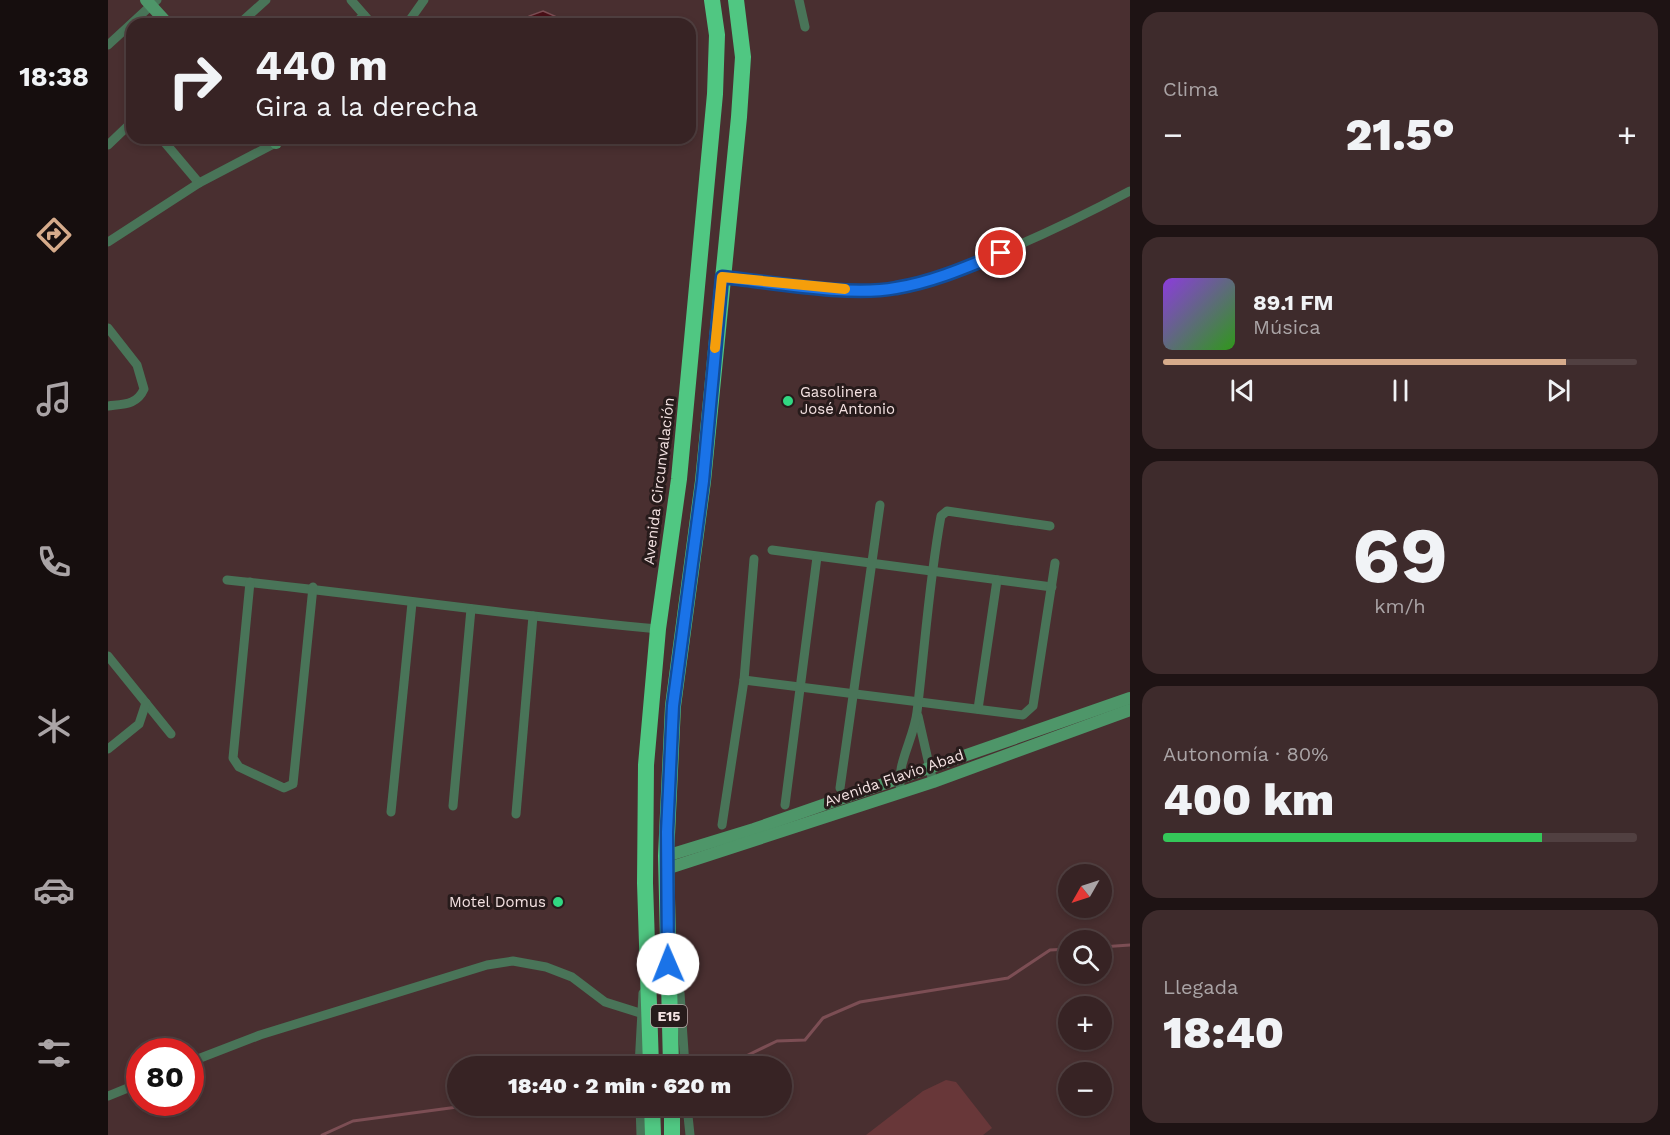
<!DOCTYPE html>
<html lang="es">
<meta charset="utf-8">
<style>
body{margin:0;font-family:"Work Sans",sans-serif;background:#3e2b2c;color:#f1f3f6;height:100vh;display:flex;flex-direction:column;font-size:22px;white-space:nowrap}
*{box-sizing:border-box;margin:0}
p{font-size:20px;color:#aaa4a6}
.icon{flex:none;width:33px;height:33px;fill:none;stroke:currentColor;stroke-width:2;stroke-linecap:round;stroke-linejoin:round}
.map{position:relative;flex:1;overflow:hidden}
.details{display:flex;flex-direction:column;gap:12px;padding:12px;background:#1e1314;width:540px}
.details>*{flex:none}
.top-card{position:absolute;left:18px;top:18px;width:570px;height:126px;border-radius:18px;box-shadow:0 3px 9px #0003,0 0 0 2px #514041;background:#372324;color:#f1f3f6;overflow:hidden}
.needle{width:39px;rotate:231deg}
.tools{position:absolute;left:950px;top:864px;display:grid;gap:12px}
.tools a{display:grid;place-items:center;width:54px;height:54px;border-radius:50%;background:#372324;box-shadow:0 3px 9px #0003,0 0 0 2px #514041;font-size:30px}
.speed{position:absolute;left:18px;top:1038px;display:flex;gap:12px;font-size:30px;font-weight:700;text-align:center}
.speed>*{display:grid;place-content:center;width:78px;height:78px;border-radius:50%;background:#372324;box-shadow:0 3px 9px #0003,0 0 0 2px #514041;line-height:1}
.speed .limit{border:9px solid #d22;background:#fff;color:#111}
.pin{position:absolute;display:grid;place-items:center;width:51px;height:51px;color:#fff;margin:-26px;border:3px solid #fff;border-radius:50%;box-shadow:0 2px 6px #0007}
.me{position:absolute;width:66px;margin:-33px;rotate:359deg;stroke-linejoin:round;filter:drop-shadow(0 0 4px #0008)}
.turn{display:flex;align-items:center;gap:21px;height:126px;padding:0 30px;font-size:27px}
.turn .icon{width:78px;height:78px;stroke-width:2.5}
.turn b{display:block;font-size:42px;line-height:51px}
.big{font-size:45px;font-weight:800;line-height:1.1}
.details .tile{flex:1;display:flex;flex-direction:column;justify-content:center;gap:9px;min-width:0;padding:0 21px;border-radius:18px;background:#3e2b2c}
.details .dial{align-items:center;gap:0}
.dial b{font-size:78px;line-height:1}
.song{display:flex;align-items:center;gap:18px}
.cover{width:72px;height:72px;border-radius:9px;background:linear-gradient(135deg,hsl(270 70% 55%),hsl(110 70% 35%))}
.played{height:6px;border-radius:3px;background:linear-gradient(90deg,#d6ab8b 85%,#514041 85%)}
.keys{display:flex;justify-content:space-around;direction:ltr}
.heat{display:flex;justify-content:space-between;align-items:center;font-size:33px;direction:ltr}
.charge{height:9px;border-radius:4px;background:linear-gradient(90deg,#34c759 80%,#514041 0)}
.trip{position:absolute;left:339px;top:1056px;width:345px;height:60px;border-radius:30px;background:#372324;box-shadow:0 3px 9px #0003,0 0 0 2px #514041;font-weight:800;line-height:60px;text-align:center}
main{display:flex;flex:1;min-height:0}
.dock{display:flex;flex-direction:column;width:108px;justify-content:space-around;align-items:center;background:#160e0e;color:#aaa4a6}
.dock .icon{width:42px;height:42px}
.dock .current{color:#d6ab8b}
.dock b{font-size:27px;color:#f1f3f6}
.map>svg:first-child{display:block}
</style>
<main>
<nav class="dock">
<b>18:38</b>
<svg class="icon current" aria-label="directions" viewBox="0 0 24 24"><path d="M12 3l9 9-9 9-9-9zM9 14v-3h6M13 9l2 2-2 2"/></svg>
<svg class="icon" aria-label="music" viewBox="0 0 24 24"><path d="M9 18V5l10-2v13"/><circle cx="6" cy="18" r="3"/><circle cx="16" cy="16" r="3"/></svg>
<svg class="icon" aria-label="phone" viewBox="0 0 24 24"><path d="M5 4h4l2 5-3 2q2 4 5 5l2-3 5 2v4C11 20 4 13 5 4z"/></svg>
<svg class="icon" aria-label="climate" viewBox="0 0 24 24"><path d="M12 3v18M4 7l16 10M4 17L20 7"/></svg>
<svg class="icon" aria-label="car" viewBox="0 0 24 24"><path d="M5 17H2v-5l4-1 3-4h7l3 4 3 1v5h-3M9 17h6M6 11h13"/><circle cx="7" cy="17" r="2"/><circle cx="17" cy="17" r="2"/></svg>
<svg class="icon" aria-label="filters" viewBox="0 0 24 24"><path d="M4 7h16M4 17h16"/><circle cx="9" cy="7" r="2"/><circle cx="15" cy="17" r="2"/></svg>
</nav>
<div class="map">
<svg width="1022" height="1135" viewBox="0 0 1022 1135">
<rect width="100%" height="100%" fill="#492f30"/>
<!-- green -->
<path fill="#683739" d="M838 1080 848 1082 884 1128 875 1135H758L815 1091Z"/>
<!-- water -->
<path fill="#490f17" stroke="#7c4e54" stroke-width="1.5" d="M435 11 449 17 453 24H416L421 16Z"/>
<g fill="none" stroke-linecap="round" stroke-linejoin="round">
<!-- stream -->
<g stroke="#7c4e54" stroke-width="3">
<path d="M993 947 1022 945"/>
<path d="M634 1066 638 1056 669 1041 697 1040 715 1018 752 1002 900 978 942 950 960 949"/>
<path d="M594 1113 613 1106"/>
<path d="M214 1135 245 1121 357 1106"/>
</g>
<!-- street -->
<g stroke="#497458" stroke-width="9">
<path d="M243 0 264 24"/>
<path d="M691 0 697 27"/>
<path d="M131 24 158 0"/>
<path d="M246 24 256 15"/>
<path d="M299 24 316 0"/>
<path d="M0 45 49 0"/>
<path d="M53 138 91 183"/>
<path d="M0 145 24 122"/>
<path d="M0 242 91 183 177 138"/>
<path d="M613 277C668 282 732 296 786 289 818 284 848 271 877 259 927 239 975 216 1022 191"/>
<path d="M0 328 29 365 36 389C29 405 16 404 0 406"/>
<path d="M664 550 944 587"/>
<path d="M119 580C263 595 406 616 550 629"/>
<path d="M142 582 125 758 131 767 176 788 185 784 205 587"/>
<path d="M0 656 63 734"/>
<path d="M636 680 915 715 925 706 947 563"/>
<path d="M870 709 889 580"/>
<path d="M810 716 825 782"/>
<path d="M0 749 31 724 38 703"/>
<path d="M732 788 772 505"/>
<path d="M793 792C787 765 806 739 809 712 817 646 821 581 833 516L839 511 942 526"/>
<path d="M677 805 709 557"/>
<path d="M345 806 363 609"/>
<path d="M283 812 304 603"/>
<path d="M408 814 425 616"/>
<path d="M614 825 636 680 646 559"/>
<path d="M565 977 572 993 577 1066"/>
<path d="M82 1062 152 1035 379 965 405 961 438 967 464 977 497 1002 532 1013"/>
<path d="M531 1066 535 993"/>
<path d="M0 1096 32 1083"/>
<path d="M532 1106 533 1135"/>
<path d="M579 1106 582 1135"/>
</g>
<!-- secondary -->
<g stroke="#4e9669" stroke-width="12">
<path d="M38 0 60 24"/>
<path d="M163 138 168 143"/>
<path d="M558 856 646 829 1022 698"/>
<path d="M558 869 825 782 1022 710"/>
</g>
<!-- highway -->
<g stroke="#50c782" stroke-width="16">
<path d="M543 1066 537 883 538 765 550 629 571 479 607 94 609 35 604 0"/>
<path d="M563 1066 558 856 565 706 595 481 631 117 635 57 628 0"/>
<path d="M544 1106 545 1135"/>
<path d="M564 1106V1135"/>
</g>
</g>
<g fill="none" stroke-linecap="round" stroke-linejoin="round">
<defs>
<path id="route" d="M560 964 559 832 565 706 595 481 614 277C663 282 741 297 788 288 825 282 859 267 893 253"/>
</defs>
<!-- route casing -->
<use href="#route" stroke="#114b97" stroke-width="15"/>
<!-- route -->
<use href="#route" stroke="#1a73e8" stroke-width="10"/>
<!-- slow -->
<path stroke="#f59e0b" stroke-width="10" d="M607 348 614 277 737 289"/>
</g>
<!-- markers -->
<g fill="#31d882" stroke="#271b1b" stroke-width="2">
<circle cx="680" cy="401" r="6"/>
<circle cx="450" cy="902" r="6"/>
</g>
<g text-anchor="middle" stroke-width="6" stroke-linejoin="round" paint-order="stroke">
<!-- shield labels -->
<rect fill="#271b1b" stroke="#b6a6a6" stroke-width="1.5" x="543" y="1005" width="36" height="22" rx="4.5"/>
<g font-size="14" font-weight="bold" fill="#f4e2e2">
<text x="561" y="1021">E15</text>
</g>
<!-- poi labels -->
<g font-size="15" fill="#f4e2e2" stroke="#271b1b" text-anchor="start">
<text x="692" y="397">Gasolinera<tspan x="692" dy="17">José Antonio</tspan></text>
<text x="438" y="907" text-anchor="end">Motel Domus</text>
</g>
<!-- street labels -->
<g font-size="15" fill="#f4e2e2" stroke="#271b1b">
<text transform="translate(551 481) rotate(-83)" y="5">Avenida Circunvalación</text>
<text transform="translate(786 778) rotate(-19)" y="5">Avenida Flavio Abad</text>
</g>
</g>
</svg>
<div class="tools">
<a><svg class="needle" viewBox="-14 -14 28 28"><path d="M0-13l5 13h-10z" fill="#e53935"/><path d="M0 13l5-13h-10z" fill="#aaa4a6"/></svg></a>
<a><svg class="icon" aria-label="search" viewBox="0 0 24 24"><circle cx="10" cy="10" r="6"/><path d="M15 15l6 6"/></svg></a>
<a>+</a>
<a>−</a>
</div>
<div class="speed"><div class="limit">80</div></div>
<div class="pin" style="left:893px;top:253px;background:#d93025"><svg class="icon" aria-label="arrive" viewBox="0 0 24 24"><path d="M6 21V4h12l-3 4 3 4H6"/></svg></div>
<svg class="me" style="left:560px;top:964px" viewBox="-20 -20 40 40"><circle r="19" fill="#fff"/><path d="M0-13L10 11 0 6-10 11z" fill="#1a73e8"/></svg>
<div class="trip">18:40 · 2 min · 620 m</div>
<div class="top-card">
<div class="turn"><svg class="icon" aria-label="right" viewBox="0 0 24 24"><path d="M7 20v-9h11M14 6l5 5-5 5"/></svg><div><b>440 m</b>Gira a la derecha</div></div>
</div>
</div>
<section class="details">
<div class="tile"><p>Clima</p>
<div class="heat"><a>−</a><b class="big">21.5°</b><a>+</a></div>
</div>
<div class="tile">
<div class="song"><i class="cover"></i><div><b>89.1 FM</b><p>Música</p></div></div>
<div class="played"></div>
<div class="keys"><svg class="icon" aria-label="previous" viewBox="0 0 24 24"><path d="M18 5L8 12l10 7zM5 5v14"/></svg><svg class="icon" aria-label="pause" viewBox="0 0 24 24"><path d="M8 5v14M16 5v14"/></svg><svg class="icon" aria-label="next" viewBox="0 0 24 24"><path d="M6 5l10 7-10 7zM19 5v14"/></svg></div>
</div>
<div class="tile dial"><b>69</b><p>km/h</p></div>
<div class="tile"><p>Autonomía · 80%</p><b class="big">400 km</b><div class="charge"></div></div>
<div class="tile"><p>Llegada</p><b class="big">18:40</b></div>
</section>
</main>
